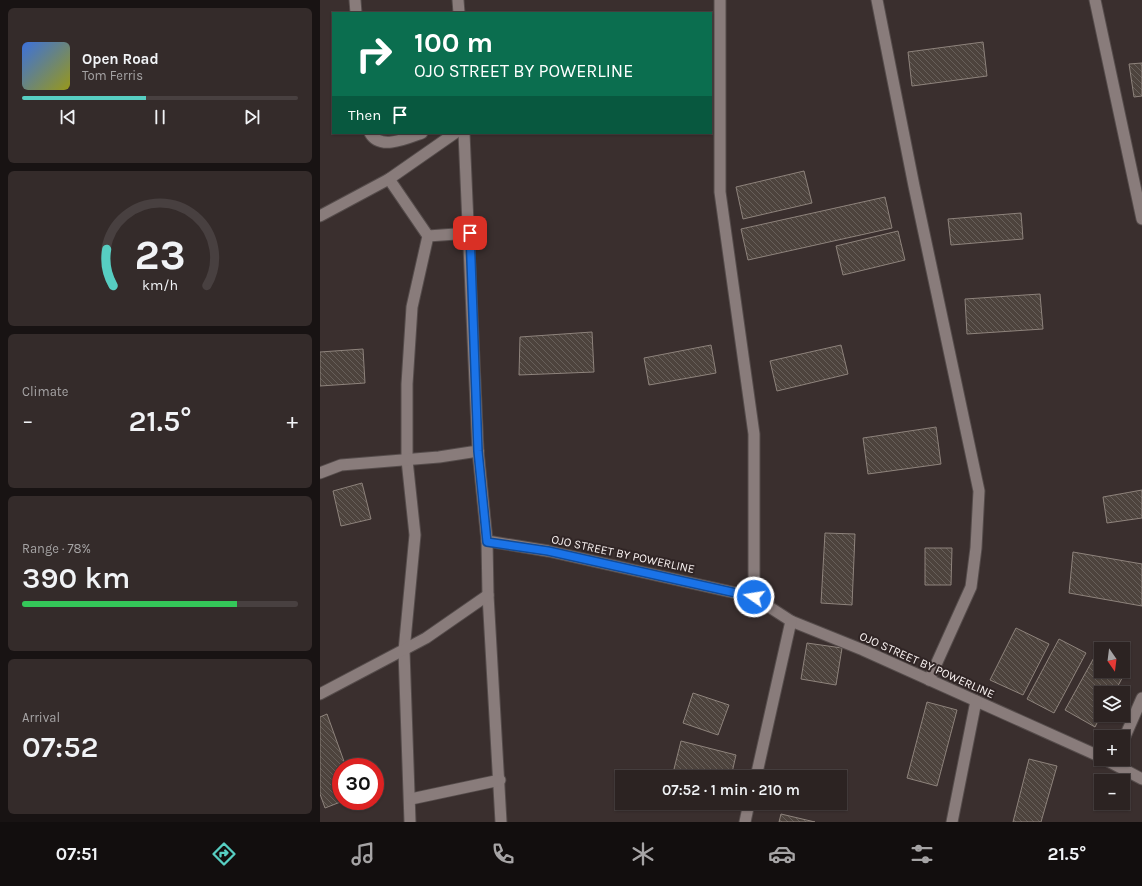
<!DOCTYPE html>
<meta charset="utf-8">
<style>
body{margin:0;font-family:Karla,sans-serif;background:#342b2a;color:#f1f3f6;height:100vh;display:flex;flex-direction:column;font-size:15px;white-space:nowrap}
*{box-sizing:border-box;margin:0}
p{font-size:13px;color:#a6a4a5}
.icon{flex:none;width:22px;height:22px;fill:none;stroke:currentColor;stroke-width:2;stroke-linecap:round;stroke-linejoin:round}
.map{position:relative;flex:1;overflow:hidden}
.details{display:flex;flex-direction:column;gap:8px;padding:8px;background:#181313;width:320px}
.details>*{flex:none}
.guide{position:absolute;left:12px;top:12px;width:380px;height:122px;border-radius:0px;box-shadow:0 1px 3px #0004,0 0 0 1px #484040;background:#0b6e4f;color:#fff;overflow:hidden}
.needle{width:26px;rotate:166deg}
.controls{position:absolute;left:774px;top:642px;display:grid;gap:8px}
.controls a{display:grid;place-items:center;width:36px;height:36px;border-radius:0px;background:#2c2322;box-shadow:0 1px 3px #0004,0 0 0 1px #484040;font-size:20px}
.speed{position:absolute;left:12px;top:758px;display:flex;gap:8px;font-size:20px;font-weight:700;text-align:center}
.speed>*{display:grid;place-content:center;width:52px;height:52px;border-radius:50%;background:#2c2322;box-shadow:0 1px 3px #0004,0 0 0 1px #484040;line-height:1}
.speed .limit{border:6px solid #d22;background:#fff;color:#111}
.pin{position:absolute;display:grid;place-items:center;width:34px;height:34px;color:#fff;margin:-17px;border-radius:8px;box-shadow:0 2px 6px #0006}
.me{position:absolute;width:44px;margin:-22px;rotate:283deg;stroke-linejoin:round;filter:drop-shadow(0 0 3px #0008)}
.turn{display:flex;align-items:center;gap:14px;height:84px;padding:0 16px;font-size:18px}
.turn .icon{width:52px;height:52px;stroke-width:2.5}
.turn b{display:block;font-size:28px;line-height:34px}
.then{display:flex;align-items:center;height:38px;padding:0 16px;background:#0003;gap:8px;font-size:15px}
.big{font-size:30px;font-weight:600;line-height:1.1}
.details .card{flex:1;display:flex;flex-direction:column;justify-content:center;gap:6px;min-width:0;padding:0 14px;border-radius:6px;background:#342b2a}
.details .dial{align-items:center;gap:0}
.dial svg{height:104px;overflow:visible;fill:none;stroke:#484040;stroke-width:7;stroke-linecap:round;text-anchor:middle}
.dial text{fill:#f1f3f6;stroke:none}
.song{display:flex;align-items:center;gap:12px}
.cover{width:48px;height:48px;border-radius:6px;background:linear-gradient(135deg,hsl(220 70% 55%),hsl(60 70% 35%))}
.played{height:4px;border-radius:2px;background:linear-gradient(90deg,#57cec2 45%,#484040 45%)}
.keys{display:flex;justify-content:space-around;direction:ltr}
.heat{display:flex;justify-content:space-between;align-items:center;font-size:22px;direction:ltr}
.charge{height:6px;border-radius:3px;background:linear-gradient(90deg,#34c759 78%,#484040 0)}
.trip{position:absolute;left:295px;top:770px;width:232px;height:40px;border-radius:0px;background:#2c2322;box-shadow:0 1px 3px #0004,0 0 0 1px #484040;font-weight:600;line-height:40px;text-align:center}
.tab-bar{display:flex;height:64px;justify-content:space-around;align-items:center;background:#120e0e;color:#a6a4a5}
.tab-bar .icon{width:28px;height:28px}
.tab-bar .current{color:#57cec2}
.tab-bar b{font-size:18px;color:#f1f3f6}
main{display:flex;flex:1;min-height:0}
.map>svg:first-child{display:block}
</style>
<main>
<section class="details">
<div class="card">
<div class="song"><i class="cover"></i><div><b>Open Road</b><p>Tom Ferris</p></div></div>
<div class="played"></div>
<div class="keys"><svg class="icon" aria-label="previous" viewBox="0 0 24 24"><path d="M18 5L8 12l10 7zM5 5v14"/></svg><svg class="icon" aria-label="pause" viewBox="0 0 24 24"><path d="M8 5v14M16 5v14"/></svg><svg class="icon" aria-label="next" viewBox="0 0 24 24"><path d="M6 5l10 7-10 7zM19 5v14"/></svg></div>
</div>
<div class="card dial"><svg viewBox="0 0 100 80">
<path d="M14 69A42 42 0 1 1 86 69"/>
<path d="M14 69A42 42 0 0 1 9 41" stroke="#57cec2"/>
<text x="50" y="56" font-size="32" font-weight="700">23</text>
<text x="50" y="72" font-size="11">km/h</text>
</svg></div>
<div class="card"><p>Climate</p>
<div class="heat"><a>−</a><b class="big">21.5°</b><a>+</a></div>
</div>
<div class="card"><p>Range · 78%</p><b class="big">390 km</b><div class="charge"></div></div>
<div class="card"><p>Arrival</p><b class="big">07:52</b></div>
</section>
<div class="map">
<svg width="822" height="822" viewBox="0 0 822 822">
<defs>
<pattern id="building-back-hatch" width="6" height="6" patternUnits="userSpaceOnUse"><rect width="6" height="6" fill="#4d433d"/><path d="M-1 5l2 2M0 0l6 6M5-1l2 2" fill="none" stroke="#675f5a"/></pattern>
</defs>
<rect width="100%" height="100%" fill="#3a2f2e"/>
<!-- building -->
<g fill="url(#building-back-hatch)" stroke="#8e837c">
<path d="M663 42 667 76 592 86 588 52Z"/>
<path d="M822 63V96L814 97 809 64Z"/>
<path d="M484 171 492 203 423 219 416 187Z"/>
<path d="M565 197 572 228 428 260 421 229Z"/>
<path d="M701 213 703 239 631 245 628 219Z"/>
<path d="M578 231 585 260 523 275 516 246Z"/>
<path d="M720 294 723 329 647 334 645 299Z"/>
<path d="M272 332 274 372 199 375 200 337Z"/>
<path d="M391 345 396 373 329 385 324 358Z"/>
<path d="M521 345 528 374 457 391 450 361Z"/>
<path d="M43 349 45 383 0 386V352Z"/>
<path d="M616 427 621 464 548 474 543 438Z"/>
<path d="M42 483 51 519 21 526 13 491Z"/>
<path d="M822 490V518L787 523 783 497Z"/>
<path d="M505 533 535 534 532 605 501 603Z"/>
<path d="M605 548H632L631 585H605Z"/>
<path d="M753 552 822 564V606L749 593Z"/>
<path d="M696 628 729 644 703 695 670 680Z"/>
<path d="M739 639 766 653 734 713 707 699Z"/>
<path d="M487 643 522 648 516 685 481 679Z"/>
<path d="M776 654 781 657V671H803V669L806 671 794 693H781V715L775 727 745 710Z"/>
<path d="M373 693 409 705 398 735 363 723Z"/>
<path d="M607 702 637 710 617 786 587 778Z"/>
<path d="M7 714 26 767H21V801H23L5 808 0 794V717Z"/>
<path d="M361 741 416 755 411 777H368L353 773Z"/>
<path d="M709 759 737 766 721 822H693Z"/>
<path d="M461 814 495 822H459Z"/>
</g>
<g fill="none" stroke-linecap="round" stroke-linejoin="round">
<defs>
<g id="minor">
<path d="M35 0 36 13"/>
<path d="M138 0 139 13"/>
<path d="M400 0V192L434 434V597"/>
<path d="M557 0 594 186 659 491 656 548 651 587 609 680"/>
<path d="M775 0 822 219"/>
<path d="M50 133C60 151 88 138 102 133"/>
<path d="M144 133 158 451 167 541 168 595 181 822"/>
<path d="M69 179 108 236 92 307 87 384V460L95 535 84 651 90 822"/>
<path d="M0 216 69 179 135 133"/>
<path d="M108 236 150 233"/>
<path d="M0 473 21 465 119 457 158 451"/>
<path d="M167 541 228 551 434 597 471 621 543 650 781 757"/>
<path d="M0 694 106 638 168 595"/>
<path d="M803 741 822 698"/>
<path d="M784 759 822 779"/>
<path d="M436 777 471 621"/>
<path d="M91 799 180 780"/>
<path d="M425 822 429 803"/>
<path d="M632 822 656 701"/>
</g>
</defs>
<!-- minor casing -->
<use href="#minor" stroke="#554c4b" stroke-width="13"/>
<!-- minor -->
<use href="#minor" stroke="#897c7b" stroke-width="11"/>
</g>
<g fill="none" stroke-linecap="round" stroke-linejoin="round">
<defs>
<path id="route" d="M150 233 158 451 167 542 228 551 434 597"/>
</defs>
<!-- route casing -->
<use href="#route" stroke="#114b97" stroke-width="10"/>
<!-- route -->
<use href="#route" stroke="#1a73e8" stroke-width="7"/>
</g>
<g text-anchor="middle" stroke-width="4" stroke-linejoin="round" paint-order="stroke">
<!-- street labels -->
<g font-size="12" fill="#f9f2f1" stroke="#302525">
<text transform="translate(303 554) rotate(12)" y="4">OJO STREET BY POWERLINE</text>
<text transform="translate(607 665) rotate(24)" y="4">OJO STREET BY POWERLINE</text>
</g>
</g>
</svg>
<div class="controls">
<a><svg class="needle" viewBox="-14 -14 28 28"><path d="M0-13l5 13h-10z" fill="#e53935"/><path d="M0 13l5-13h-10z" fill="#a6a4a5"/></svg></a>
<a><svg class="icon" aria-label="layers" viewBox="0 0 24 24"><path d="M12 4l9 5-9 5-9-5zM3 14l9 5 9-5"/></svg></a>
<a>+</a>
<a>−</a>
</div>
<div class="speed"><div class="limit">30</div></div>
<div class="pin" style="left:150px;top:233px;background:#d93025"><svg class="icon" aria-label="arrive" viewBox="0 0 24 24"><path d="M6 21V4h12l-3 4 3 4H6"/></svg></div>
<svg class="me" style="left:434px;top:597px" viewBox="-20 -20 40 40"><circle r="17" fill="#1a73e8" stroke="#fff" stroke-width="3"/><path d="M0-11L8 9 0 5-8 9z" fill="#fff"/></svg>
<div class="trip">07:52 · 1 min · 210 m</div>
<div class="guide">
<div class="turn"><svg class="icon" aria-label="right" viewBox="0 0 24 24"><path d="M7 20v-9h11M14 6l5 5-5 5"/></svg><div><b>100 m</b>OJO STREET BY POWERLINE</div></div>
<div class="then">Then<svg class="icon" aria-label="arrive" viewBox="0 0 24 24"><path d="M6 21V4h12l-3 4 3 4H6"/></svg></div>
</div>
</div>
</main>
<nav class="tab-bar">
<b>07:51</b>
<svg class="icon current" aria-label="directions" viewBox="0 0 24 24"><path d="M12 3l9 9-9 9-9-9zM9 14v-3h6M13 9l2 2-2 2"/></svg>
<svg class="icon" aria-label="music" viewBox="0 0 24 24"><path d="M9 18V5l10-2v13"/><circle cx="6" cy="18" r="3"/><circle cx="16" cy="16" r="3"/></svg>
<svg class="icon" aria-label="phone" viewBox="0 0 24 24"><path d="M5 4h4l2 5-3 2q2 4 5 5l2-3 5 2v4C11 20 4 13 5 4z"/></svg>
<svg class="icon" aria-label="climate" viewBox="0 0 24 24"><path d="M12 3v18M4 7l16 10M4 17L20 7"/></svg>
<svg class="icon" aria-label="car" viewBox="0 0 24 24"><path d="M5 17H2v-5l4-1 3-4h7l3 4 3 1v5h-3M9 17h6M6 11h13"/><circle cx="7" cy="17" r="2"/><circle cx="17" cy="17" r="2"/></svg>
<svg class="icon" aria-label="filters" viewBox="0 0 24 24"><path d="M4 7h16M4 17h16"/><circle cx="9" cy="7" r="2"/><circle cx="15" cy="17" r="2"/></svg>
<b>21.5°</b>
</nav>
